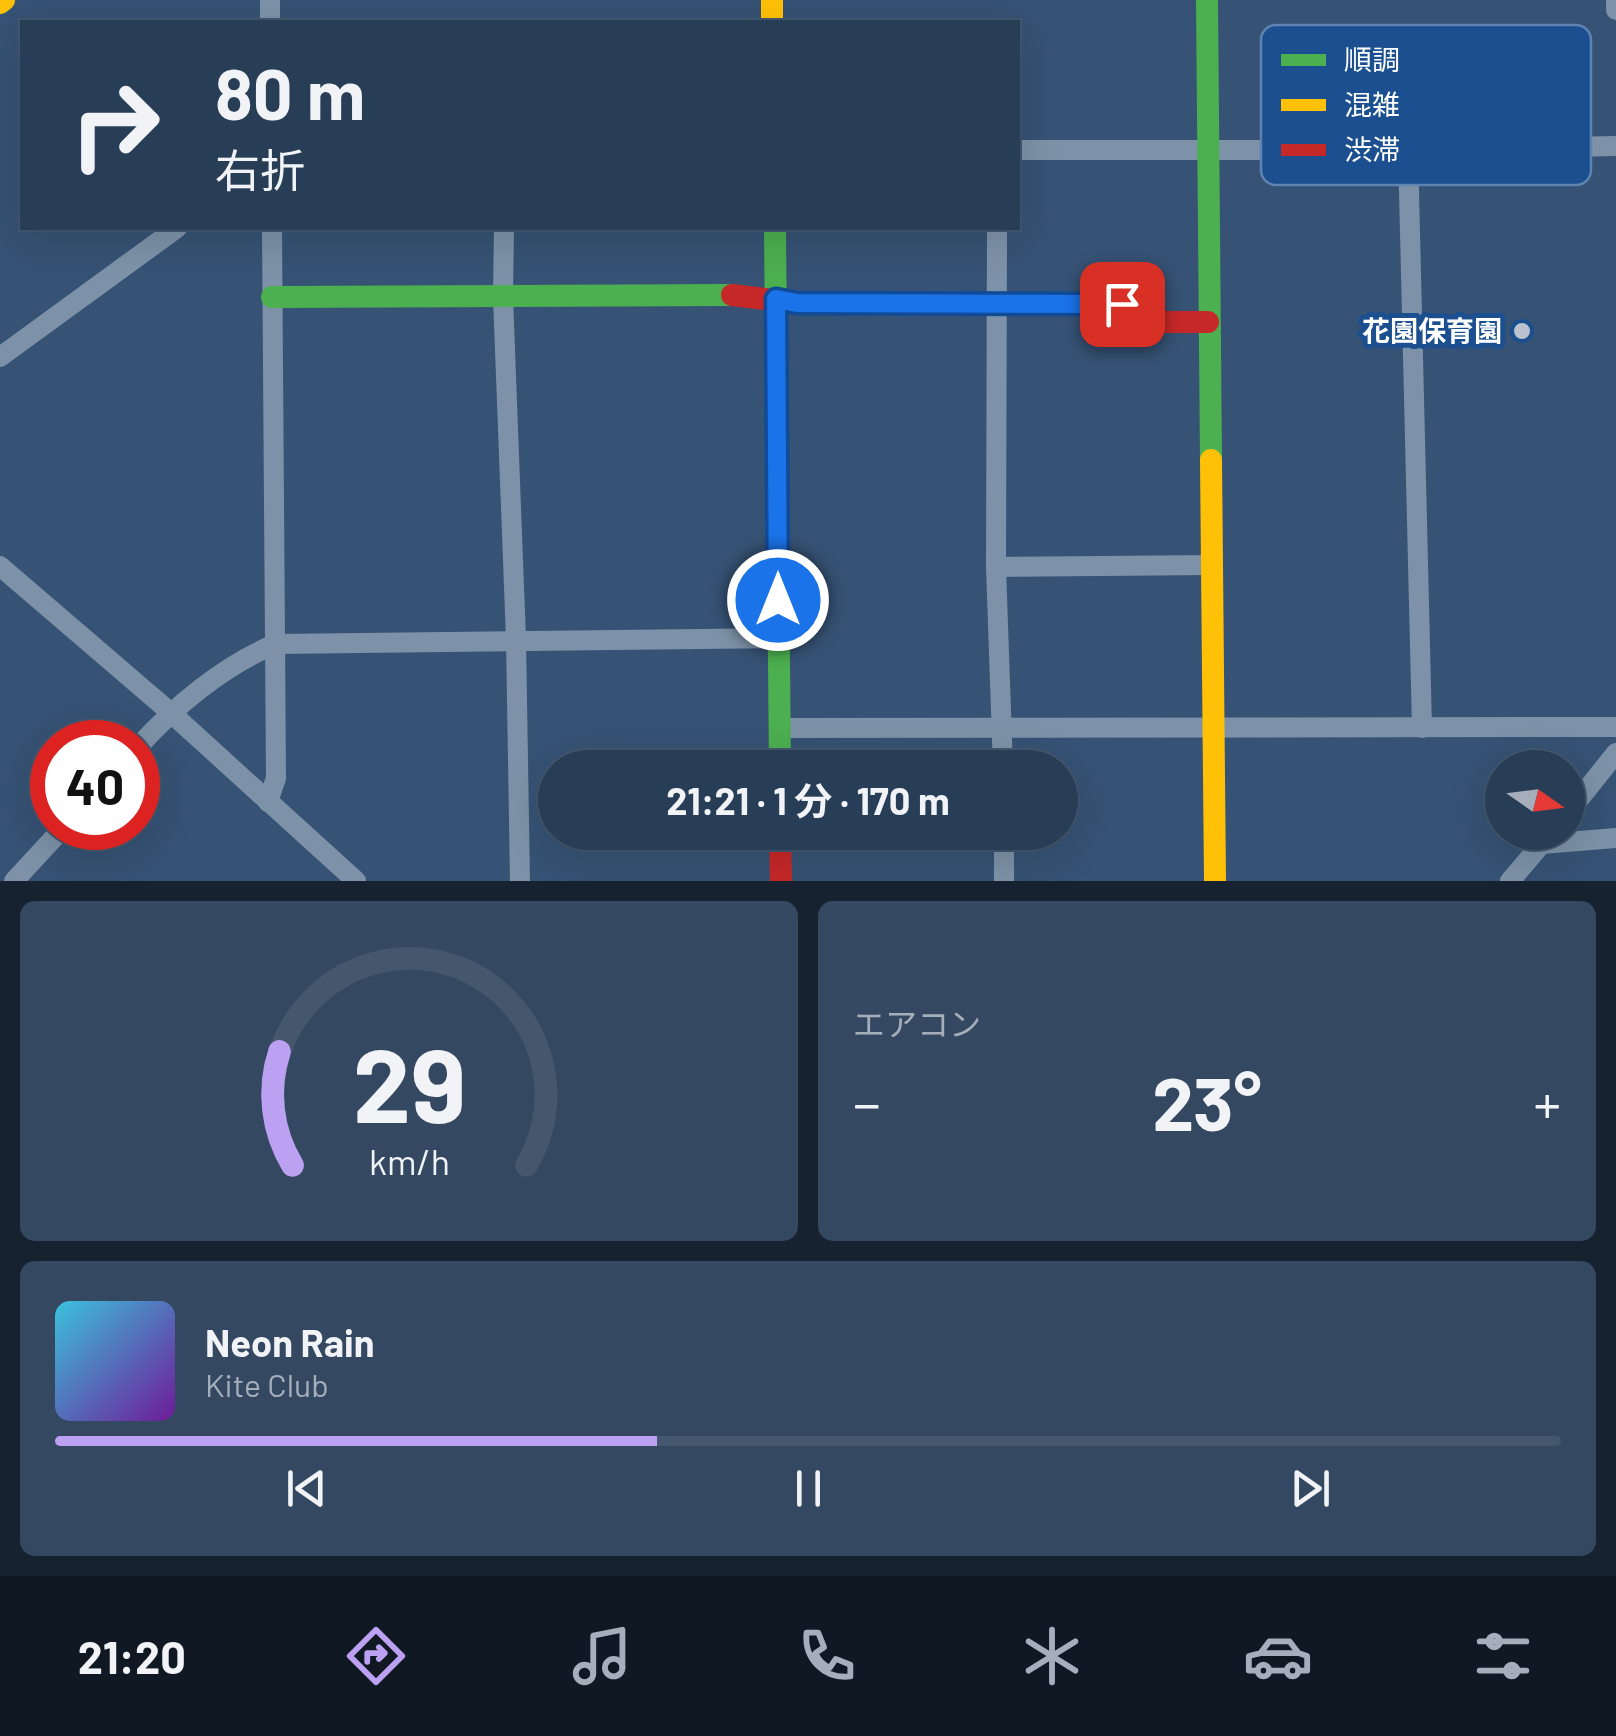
<!DOCTYPE html>
<html lang="ja">
<meta charset="utf-8">
<style>
body{margin:0;font-family:Barlow,"Noto Sans JP",sans-serif;background:#344961;color:#f1f3f6;height:100vh;display:flex;flex-direction:column;font-size:38px;white-space:nowrap}
*{box-sizing:border-box;margin:0}
p{font-size:32px;color:#a5aeba}
.icon{flex:none;width:55px;height:55px;fill:none;stroke:currentColor;stroke-width:2;stroke-linecap:round;stroke-linejoin:round}
.map{position:relative;height:881px;overflow:hidden}
.panel{display:flex;flex-direction:column;gap:20px;padding:20px;background:#162230;flex:1}
.panel>*{flex:none}
.guide{position:absolute;left:20px;top:20px;width:1000px;height:210px;border-radius:0px;box-shadow:0 10px 40px #0002,0 0 0 2px #44576d;background:#283e57;color:#f1f3f6;overflow:hidden}
.needle{width:65px;rotate:104deg}
.controls{position:absolute;left:1485px;top:750px;display:grid;gap:20px}
.controls a{display:grid;place-items:center;width:100px;height:100px;border-radius:50%;background:#283e57;box-shadow:0 10px 40px #0002,0 0 0 2px #44576d;font-size:50px}
.speed{position:absolute;left:30px;top:720px;display:flex;gap:20px;font-size:50px;font-weight:700;text-align:center}
.speed>*{display:grid;place-content:center;width:130px;height:130px;border-radius:50%;background:#283e57;box-shadow:0 10px 40px #0002,0 0 0 2px #44576d;line-height:1}
.speed .limit{border:15px solid #d22;background:#fff;color:#111}
.pin{position:absolute;display:grid;place-items:center;width:85px;height:85px;color:#fff;margin:-42px;border-radius:20px;box-shadow:0 5px 15px #0006}
.me{position:absolute;width:110px;margin:-55px;rotate:0deg;stroke-linejoin:round;filter:drop-shadow(0 0 8px #0008)}
.turn{display:flex;align-items:center;gap:35px;height:210px;padding:0 30px;font-size:45px}
.turn .icon{width:130px;height:130px;stroke-width:2.5}
.turn b{display:block;font-size:70px;line-height:85px}
.big{font-size:75px;font-weight:700;line-height:1.1}
.panel .widget{flex:1;display:flex;flex-direction:column;justify-content:center;gap:15px;min-width:0;padding:0 35px;border-radius:15px;background:#344961}
.panel .dial{align-items:center;gap:0}
.dial svg{height:260px;overflow:visible;fill:none;stroke:#44576d;stroke-width:7;stroke-linecap:round;text-anchor:middle}
.dial text{fill:#f1f3f6;stroke:none}
.song{display:flex;align-items:center;gap:30px}
.cover{width:120px;height:120px;border-radius:15px;background:linear-gradient(135deg,hsl(190 70% 55%),hsl(280 70% 35%))}
.played{height:10px;border-radius:5px;background:linear-gradient(90deg,#bca0f2 40%,#44576d 40%)}
.keys{display:flex;justify-content:space-around;direction:ltr}
.heat{display:flex;justify-content:space-between;align-items:center;font-size:55px;direction:ltr}
.panel .tiles{flex:1;display:grid;gap:20px;grid-template-columns:1fr 1fr}
.widget:last-child{grid-column:span 2}
.trip{position:absolute;left:538px;top:750px;width:540px;height:100px;border-radius:50px;background:#283e57;box-shadow:0 10px 40px #0002,0 0 0 2px #44576d;font-weight:700;line-height:100px;text-align:center}
.menu{display:flex;height:160px;justify-content:space-around;align-items:center;background:#101923;color:#a5aeba}
.menu .icon{width:70px;height:70px}
.menu .on{color:#bca0f2}
.menu b{font-size:45px;color:#f1f3f6}
.map>svg:first-child{display:block}
</style>
<div class="map">
<svg width="1616" height="881" viewBox="0 0 1616 881">
<rect width="100%" height="100%" fill="#365274"/>
<g fill="none" stroke-linecap="round" stroke-linejoin="round">
<!-- street -->
<g stroke="#7d92a8" stroke-width="20">
<path d="M270 0V22"/>
<path d="M1616 0V10"/>
<path d="M1018 150H1408L1616 146"/>
<path d="M1408 150 1422 728"/>
<path d="M504 228 503 297 516 639 520 881"/>
<path d="M997 228 996 567 1003 768"/>
<path d="M0 357 177 228"/>
<path d="M0 566 170 712 356 881"/>
<path d="M996 567 1212 565"/>
<path d="M780 728 1616 727"/>
<path d="M138 747C175 706 223 666 275 644L779 638"/>
<path d="M268 802 276 778 272 228"/>
<path d="M1568 813 1616 753"/>
<path d="M1004 832V881"/>
<path d="M1542 844 1616 838"/>
<path d="M14 881 63 828"/>
<path d="M1510 881 1551 833"/>
</g>
<!-- fast -->
<g stroke="#4caf50" stroke-width="22">
<path d="M1207 0 1211 460"/>
<path d="M775 228 780 768"/>
<path d="M272 297 732 295"/>
</g>
<!-- slow -->
<g stroke="#ffc107" stroke-width="22">
<path d="M772 0V22"/>
<path d="M0 3 4 0"/>
<path d="M1211 460 1215 881"/>
</g>
<!-- jam -->
<g stroke="#c62828" stroke-width="22">
<path d="M732 295 797 303 1122 305 1135 322H1208"/>
<path d="M780 832 781 881"/>
</g>
</g>
<g fill="none" stroke-linecap="round" stroke-linejoin="round">
<defs>
<path id="route" d="M778 600 776 299 797 303 1122 304"/>
</defs>
<!-- route casing -->
<use href="#route" stroke="#114b97" stroke-width="25"/>
<!-- route -->
<use href="#route" stroke="#1a73e8" stroke-width="18"/>
</g>
<!-- markers -->
<circle fill="#b9c2ce" stroke="#1b4f8f" stroke-width="4" cx="1522" cy="331" r="10"/>
<g text-anchor="middle" stroke-width="10" stroke-linejoin="round" paint-order="stroke">
<!-- poi labels -->
<g font-size="28" font-weight="bold" fill="#fff" stroke="#1b4f8f" text-anchor="end">
<text x="1502" y="341">花園保育園</text>
</g>
</g>
<!-- legend -->
<rect x="1261" y="25" width="330" height="160" rx="15" fill="#1b4f8f" stroke="#5f84b1" stroke-width="2.5"/>
<rect x="1281" y="54" width="45" height="12" fill="#4caf50"/>
<rect x="1281" y="99" width="45" height="12" fill="#ffc107"/>
<rect x="1281" y="144" width="45" height="12" fill="#c62828"/>
<g font-size="28" fill="#fff">
<text x="1344" y="70">順調</text>
<text x="1344" y="115">混雑</text>
<text x="1344" y="160">渋滞</text>
</g>
</svg>
<div class="controls">
<a><svg class="needle" viewBox="-14 -14 28 28"><path d="M0-13l5 13h-10z" fill="#e53935"/><path d="M0 13l5-13h-10z" fill="#a5aeba"/></svg></a>
</div>
<div class="speed"><div class="limit">40</div></div>
<div class="pin" style="left:1122px;top:304px;background:#d93025"><svg class="icon" aria-label="arrive" viewBox="0 0 24 24"><path d="M6 21V4h12l-3 4 3 4H6"/></svg></div>
<svg class="me" style="left:778px;top:600px" viewBox="-20 -20 40 40"><circle r="17" fill="#1a73e8" stroke="#fff" stroke-width="3"/><path d="M0-11L8 9 0 5-8 9z" fill="#fff"/></svg>
<div class="trip">21:21 · 1 分 · 170 m</div>
<div class="guide">
<div class="turn"><svg class="icon" aria-label="right" viewBox="0 0 24 24"><path d="M7 20v-9h11M14 6l5 5-5 5"/></svg><div><b>80 m</b>右折</div></div>
</div>
</div>
<section class="panel">
<div class="tiles">
<div class="widget dial"><svg viewBox="0 0 100 80">
<path d="M14 69A42 42 0 1 1 86 69"/>
<path d="M14 69A42 42 0 0 1 10 34" stroke="#bca0f2"/>
<text x="50" y="56" font-size="32" font-weight="700">29</text>
<text x="50" y="72" font-size="11">km/h</text>
</svg></div>
<div class="widget"><p>エアコン</p>
<div class="heat"><a>−</a><b class="big">23°</b><a>+</a></div>
</div>
<div class="widget">
<div class="song"><i class="cover"></i><div><b>Neon Rain</b><p>Kite Club</p></div></div>
<div class="played"></div>
<div class="keys"><svg class="icon" aria-label="previous" viewBox="0 0 24 24"><path d="M18 5L8 12l10 7zM5 5v14"/></svg><svg class="icon" aria-label="pause" viewBox="0 0 24 24"><path d="M8 5v14M16 5v14"/></svg><svg class="icon" aria-label="next" viewBox="0 0 24 24"><path d="M6 5l10 7-10 7zM19 5v14"/></svg></div>
</div>
</div>
</section>
<nav class="menu">
<b>21:20</b>
<svg class="icon on" aria-label="directions" viewBox="0 0 24 24"><path d="M12 3l9 9-9 9-9-9zM9 14v-3h6M13 9l2 2-2 2"/></svg>
<svg class="icon" aria-label="music" viewBox="0 0 24 24"><path d="M9 18V5l10-2v13"/><circle cx="6" cy="18" r="3"/><circle cx="16" cy="16" r="3"/></svg>
<svg class="icon" aria-label="phone" viewBox="0 0 24 24"><path d="M5 4h4l2 5-3 2q2 4 5 5l2-3 5 2v4C11 20 4 13 5 4z"/></svg>
<svg class="icon" aria-label="climate" viewBox="0 0 24 24"><path d="M12 3v18M4 7l16 10M4 17L20 7"/></svg>
<svg class="icon" aria-label="car" viewBox="0 0 24 24"><path d="M5 17H2v-5l4-1 3-4h7l3 4 3 1v5h-3M9 17h6M6 11h13"/><circle cx="7" cy="17" r="2"/><circle cx="17" cy="17" r="2"/></svg>
<svg class="icon" aria-label="filters" viewBox="0 0 24 24"><path d="M4 7h16M4 17h16"/><circle cx="9" cy="7" r="2"/><circle cx="15" cy="17" r="2"/></svg>
</nav>
